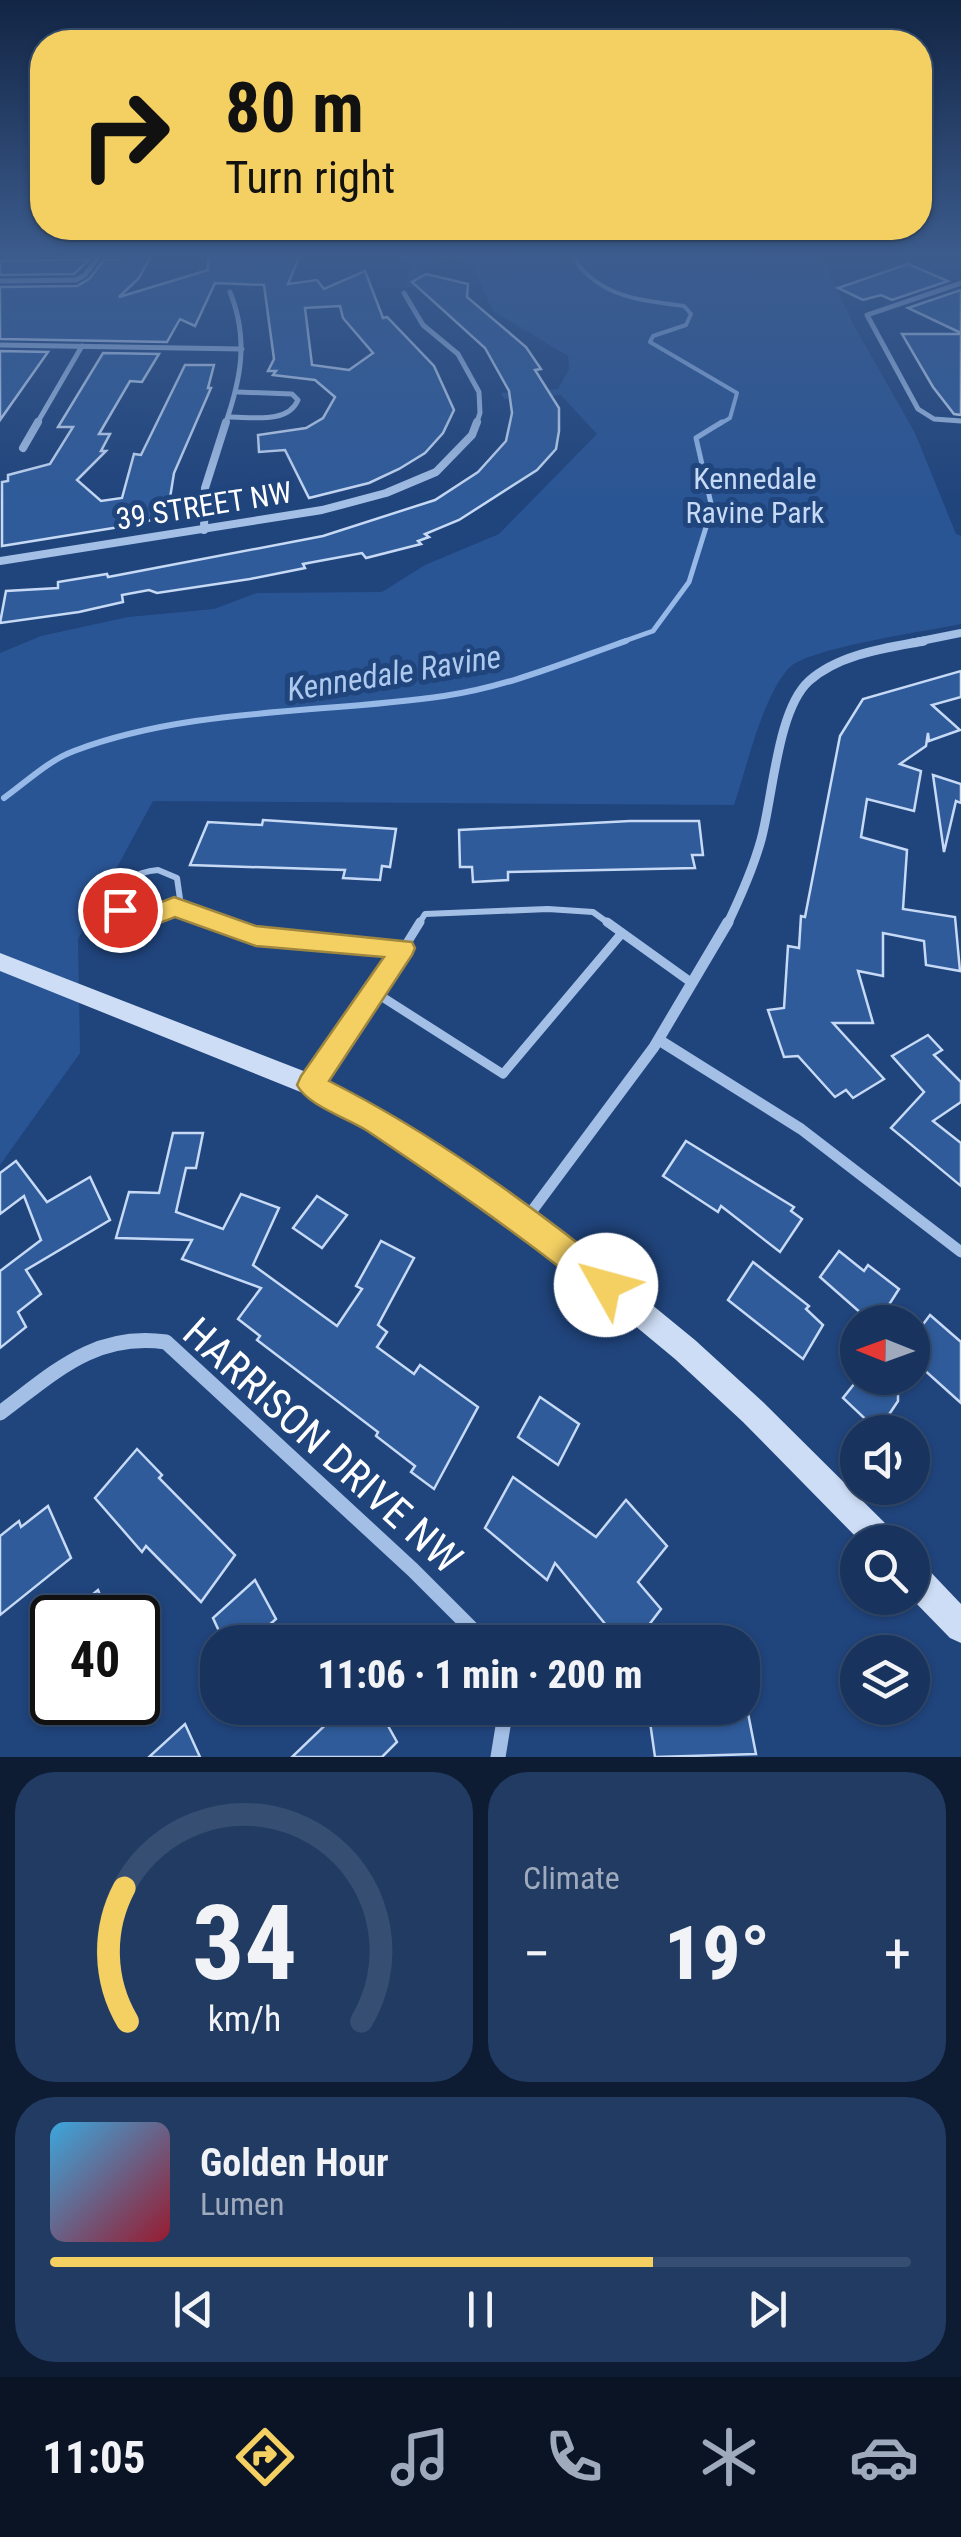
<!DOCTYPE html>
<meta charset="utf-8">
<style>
body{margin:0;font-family:"Roboto Condensed",sans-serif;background:#213b63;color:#f1f3f6;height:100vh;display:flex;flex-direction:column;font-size:38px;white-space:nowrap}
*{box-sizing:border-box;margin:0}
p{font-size:32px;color:#9faabc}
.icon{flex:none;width:55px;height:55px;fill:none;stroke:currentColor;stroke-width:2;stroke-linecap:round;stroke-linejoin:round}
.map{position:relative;height:1757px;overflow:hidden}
.drawer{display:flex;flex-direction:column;gap:15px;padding:15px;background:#0d1c33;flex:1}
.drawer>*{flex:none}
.banner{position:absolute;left:30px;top:30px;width:902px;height:210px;border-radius:40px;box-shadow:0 2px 8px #0004,0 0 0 2px #364e72;background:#f4d063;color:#111;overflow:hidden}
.needle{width:65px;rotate:271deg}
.buttons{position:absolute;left:840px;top:1305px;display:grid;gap:20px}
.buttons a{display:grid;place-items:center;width:90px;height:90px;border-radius:50%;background:#18335d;box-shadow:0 2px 8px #0004,0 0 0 2px #364e72;font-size:50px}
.speed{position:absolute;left:30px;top:1595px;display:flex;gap:20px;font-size:50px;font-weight:700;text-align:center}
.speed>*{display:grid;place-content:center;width:130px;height:130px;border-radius:50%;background:#18335d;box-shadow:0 2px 8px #0004,0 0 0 2px #364e72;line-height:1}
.speed .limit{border:5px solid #111;border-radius:15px;background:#fff;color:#111}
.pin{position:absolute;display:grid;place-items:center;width:85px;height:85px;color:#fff;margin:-42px;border:5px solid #fff;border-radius:50%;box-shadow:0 2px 10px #0007}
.me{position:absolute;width:110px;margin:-55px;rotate:308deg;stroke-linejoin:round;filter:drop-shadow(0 0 8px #0008)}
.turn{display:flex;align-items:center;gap:35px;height:210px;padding:0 30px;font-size:45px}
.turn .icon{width:130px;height:130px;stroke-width:2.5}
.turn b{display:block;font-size:70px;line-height:85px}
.big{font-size:75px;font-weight:800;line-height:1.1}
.drawer .card{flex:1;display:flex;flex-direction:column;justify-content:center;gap:15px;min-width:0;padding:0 35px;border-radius:40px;background:#213b63}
.drawer .dial{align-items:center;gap:0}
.dial svg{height:260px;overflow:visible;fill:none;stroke:#364e72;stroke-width:7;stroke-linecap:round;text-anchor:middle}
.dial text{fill:#f1f3f6;stroke:none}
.song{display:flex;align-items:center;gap:30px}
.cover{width:120px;height:120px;border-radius:15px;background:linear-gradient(135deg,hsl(200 70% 55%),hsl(350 70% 35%))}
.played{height:10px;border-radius:5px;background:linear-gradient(90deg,#f4d063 70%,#364e72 70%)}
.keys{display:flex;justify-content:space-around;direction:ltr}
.heat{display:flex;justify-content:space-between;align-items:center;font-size:55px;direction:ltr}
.drawer .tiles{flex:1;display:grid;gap:15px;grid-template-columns:1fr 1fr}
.card:last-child{grid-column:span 2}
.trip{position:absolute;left:200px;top:1625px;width:560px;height:100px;border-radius:40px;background:#18335d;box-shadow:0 2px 8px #0004,0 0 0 2px #364e72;font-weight:800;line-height:100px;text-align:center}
.menu{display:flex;height:160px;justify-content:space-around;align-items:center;background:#0a1425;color:#9faabc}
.menu .icon{width:70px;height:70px}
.menu .current{color:#f4d063}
.menu b{font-size:45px;color:#f1f3f6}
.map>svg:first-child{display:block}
</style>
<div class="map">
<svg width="961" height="1757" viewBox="0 0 961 1757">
<rect width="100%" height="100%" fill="#20447c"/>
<!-- green -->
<path fill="#2a5594" d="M391 255H821L852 322 915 433 956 534 961 536V624C928 631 807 648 789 668 762 697 747 767 734 805L153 801 78 939 80 1053 0 1165V653L41 636 128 617 214 609 257 593 382 592 425 565 499 534 597 434 561 395 504 399 501 393 558 389 569 369 568 356 493 311 472 265 462 261 427 262 415 287H404L411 266Z"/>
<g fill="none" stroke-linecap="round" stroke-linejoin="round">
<!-- stream-far2 -->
<path stroke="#96b9e8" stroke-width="4" d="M572 255C596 297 640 300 684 306L691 314 686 325 653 336 650 342 737 393 730 418 718 425"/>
<!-- stream-far1 -->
<path stroke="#96b9e8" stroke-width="5" d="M619 643 653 631 689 582 712 508 696 438 722 422"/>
<!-- stream -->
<path stroke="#96b9e8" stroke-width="6" d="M4 798C25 783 49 760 74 751 191 707 321 714 444 696 507 687 566 662 626 641"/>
</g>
<!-- building -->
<g fill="#2f5b9a" stroke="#c6d9f5" stroke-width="2.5" fill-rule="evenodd">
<path d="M123 255 151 256 139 278 119 297 208 270V255H300L288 284 317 280 324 289 365 271 383 318 387 317 434 366 454 410 443 433 425 453 399 469 369 483 309 498 285 450 259 452 258 435 306 428 323 418 335 397 315 380 273 375 276 371H268L274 359 264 285 215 283 195 326 180 319 167 342 0 339V287L77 286 89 279 104 260H120ZM340 306 343 318 373 353 349 370 312 365 305 308Z"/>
<path d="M67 260H89L74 274 0 275V261Z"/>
<path d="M908 264 948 281 892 300 881 295 863 300 838 288Z"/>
<path d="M426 274 468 284 467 297 526 347 541 369 535 370 559 408V431L556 449 537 470 459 520 425 534 429 537 418 541 421 544 366 558 362 553 303 564 305 568 250 579 157 593 149 590 122 595 123 602 79 612 0 623 6 591 58 588V582L107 574 108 577 323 536 435 500 478 472 506 441 512 413 509 391 485 348 412 282Z"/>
<path d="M961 290V333L908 308Z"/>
<path d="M902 334H961V415L954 414 933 387Z"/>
<path d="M0 351 48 352 0 420Z"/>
<path d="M103 353 159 354 142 382 130 381 99 434H110L101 451H106L77 480 101 501 122 498 134 454 141 455 185 365H214L208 388H211L174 473 170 498 174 513 138 524 2 546V482L8 481V475L50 464 73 427H58Z"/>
<path d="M961 671V697L932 705 960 730 929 741 928 733 926 746 900 764 921 771 914 811 867 799 861 837 907 850 903 909 955 917 960 971 926 965 924 941 883 933V976L858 971 873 1023H833L884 1079 853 1098 846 1090 835 1097 798 1056 784 1057 768 1010 784 1008 788 946 799 948 801 916 805 917 840 736 863 699Z"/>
<path d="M933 775 961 784V803L956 801 944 852Z"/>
<path d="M263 820 396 829 390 867 382 866 380 880 343 878 345 870 190 865 208 822 262 825Z"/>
<path d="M630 821H699L703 855H692L695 868 508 872V880L473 882 472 867H460L459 830Z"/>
<path d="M928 1035 942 1050 934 1055 961 1082V1102L933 1121 961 1143V1186L891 1128 924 1092 892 1056Z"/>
<path d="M173 1133H203L196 1168H186L176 1212 223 1229 241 1194 279 1208 253 1265 337 1326 362 1289 356 1286 381 1241 414 1258 378 1325 387 1332 377 1347 414 1374 420 1365 478 1407 434 1489 411 1472 415 1466 376 1436 378 1432 257 1340 260 1336 238 1319 261 1288 182 1259 192 1240 116 1238 129 1192 159 1193Z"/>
<path d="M686 1141 794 1207 791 1211 802 1219 780 1252 721 1206 718 1212 663 1176Z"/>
<path d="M16 1161 47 1202 90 1177 110 1220 26 1270 41 1294 18 1312 26 1327 0 1348V1271L41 1240 24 1196 0 1214V1173Z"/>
<path d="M317 1196 347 1215 322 1248 293 1228Z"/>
<path d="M839 1251 864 1271 868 1265 899 1289 878 1322H871L820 1277Z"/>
<path d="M753 1262 809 1306 806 1309 823 1325 803 1359 728 1300Z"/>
<path d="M930 1315 961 1342V1403L912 1359V1339Z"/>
<path d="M859 1378H880L898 1394V1401L878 1431 843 1398Z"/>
<path d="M540 1397 579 1424 558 1465 518 1437Z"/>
<path d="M137 1449 162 1475 159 1478 235 1555 201 1602 146 1546 142 1552 95 1498Z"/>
<path d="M513 1477 596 1537 626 1500 667 1546 638 1582 661 1609 636 1642H620L555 1563 547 1580 485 1528Z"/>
<path d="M48 1506 71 1558 0 1615V1536L19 1521 21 1527Z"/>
<path d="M255 1580 276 1619 250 1642H224L213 1618Z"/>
<path d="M98 1590 109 1618H63Z"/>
<path d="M343 1708H378L397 1742 382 1757H292Z"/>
<path d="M648 1708H747L756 1754 655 1757Z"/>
<path d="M185 1724 200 1757H149Z"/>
</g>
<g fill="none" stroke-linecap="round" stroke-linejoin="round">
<!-- lane-far1 -->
<g stroke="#a3bfe6" stroke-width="6">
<path d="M158 870 177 878 180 899 155 918 126 915 117 903C121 880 136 872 158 870Z"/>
<path d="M174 907 224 925"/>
<path d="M418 925 425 914 548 909 593 912 611 925"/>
</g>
<!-- lane -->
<g stroke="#a3bfe6" stroke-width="9">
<path d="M217 922 256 936 403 949"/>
<path d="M607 922 692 983"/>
<path d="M376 993 503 1074 622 933"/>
<path d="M313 1081 376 993 420 922"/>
</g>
<!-- street-far4 -->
<g stroke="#a3bfe6" stroke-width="5">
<path d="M0 281 76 280 85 275 100 255"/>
<path d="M961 283 867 315 918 409 934 419 961 421"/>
<path d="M404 293 423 325 458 354 479 392 480 413 476 425"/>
<path d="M0 345 242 349"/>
<path d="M229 417C252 417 288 424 298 400L292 394 238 392"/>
<path d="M36 425 82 346"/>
<path d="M225 425C241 379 249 339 230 292"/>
</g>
<!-- street-far3 -->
<g stroke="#a3bfe6" stroke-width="8">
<path d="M23 448 38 422"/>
<path d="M204 530 205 488 226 422"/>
<path d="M0 561 322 510 386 493 436 472 472 435 477 422"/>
<path d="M911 643 961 633"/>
</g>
<!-- street-far2 -->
<path stroke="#a3bfe6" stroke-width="9" d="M727 925C740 898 753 869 761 840 773 797 777 710 809 681 839 654 886 648 924 641"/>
<!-- street-far1 -->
<g stroke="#a3bfe6" stroke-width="11">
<path d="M659 1040 801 1129 961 1252"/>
<path d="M526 1219 654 1047 728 922"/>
</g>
<!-- street -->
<g stroke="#a3bfe6" stroke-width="15">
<path d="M0 1413C54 1373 94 1332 166 1342L413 1570 485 1642"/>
<path d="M498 1757 506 1708"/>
</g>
<!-- secondary -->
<g fill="#cdddf5" fill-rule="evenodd">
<path d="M0 953 319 1077 399 1122 477 1171 552 1223 695 1340 763 1402 893 1531 897 1542H861L743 1422 675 1359 534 1242 459 1188 382 1138 303 1093 0 971Z"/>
<path d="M912 1559 923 1564 961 1604V1643L950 1638 911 1598Z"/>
</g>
</g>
<!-- sky -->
<linearGradient id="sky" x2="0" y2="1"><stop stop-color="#122544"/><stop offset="0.51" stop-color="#3c5c8e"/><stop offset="1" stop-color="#3c5c8e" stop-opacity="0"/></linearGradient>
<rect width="961" height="501" fill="url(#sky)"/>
<!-- route -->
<path fill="#f4d063" stroke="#9f8740" stroke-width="2.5" d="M174 897 256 926 412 942 415 948 412 955 329 1081C432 1133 527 1202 617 1274L622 1285 617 1296 606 1300 596 1296C522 1236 445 1183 366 1130 347 1118 307 1105 297 1085L301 1076 384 957 256 946 175 917C151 927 125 938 108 910L112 903 120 901 142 910Z"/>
<g text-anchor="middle" stroke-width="10" stroke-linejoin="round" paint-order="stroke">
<!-- far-park labels -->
<g font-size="30" fill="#c6d9f5" stroke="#20447c">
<text x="755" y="489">Kennedale<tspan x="755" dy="34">Ravine Park</tspan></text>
</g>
<!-- far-street labels -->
<g font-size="30" fill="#fff" stroke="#20447c">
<text transform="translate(204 506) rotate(-9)" y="10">39 STREET NW</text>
</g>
<!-- far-water labels -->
<g font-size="32" font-style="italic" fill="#aec9ee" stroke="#20447c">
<text transform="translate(394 673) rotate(-9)" y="11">Kennedale Ravine</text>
</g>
<!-- near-street labels -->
<g font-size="42" fill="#fff" stroke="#20447c">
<text transform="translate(323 1445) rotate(42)" y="15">HARRISON DRIVE NW</text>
</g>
</g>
</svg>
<div class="buttons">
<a><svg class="needle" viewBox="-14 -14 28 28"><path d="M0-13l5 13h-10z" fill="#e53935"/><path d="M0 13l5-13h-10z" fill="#9faabc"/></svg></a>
<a><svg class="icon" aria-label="sound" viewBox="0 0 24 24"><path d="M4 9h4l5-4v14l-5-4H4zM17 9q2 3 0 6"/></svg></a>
<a><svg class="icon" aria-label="search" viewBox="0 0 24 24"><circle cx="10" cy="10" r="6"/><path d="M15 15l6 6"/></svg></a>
<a><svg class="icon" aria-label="layers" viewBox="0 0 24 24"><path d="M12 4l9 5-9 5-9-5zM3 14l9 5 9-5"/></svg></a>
</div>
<div class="speed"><div class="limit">40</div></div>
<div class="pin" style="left:120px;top:910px;background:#d93025"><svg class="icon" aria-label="arrive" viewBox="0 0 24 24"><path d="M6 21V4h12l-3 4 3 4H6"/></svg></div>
<svg class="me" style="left:606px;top:1285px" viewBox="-20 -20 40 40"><circle r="19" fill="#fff"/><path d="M0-13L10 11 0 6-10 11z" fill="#f4d063"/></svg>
<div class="trip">11:06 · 1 min · 200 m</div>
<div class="banner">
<div class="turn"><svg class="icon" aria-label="right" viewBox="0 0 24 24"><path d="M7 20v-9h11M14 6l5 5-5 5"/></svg><div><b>80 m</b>Turn right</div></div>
</div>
</div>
<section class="drawer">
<div class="tiles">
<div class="card dial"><svg viewBox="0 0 100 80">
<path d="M14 69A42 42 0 1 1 86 69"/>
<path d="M14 69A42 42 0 0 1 13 28" stroke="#f4d063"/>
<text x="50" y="56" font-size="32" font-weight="700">34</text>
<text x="50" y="72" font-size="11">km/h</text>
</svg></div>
<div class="card"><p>Climate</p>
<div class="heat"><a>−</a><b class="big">19°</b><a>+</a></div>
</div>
<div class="card">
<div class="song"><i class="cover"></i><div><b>Golden Hour</b><p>Lumen</p></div></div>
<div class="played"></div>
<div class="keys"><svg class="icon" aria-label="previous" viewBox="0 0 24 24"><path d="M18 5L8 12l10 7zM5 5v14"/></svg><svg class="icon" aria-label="pause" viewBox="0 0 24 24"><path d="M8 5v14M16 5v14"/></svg><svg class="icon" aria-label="next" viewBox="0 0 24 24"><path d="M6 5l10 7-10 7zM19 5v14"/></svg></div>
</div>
</div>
</section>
<nav class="menu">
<b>11:05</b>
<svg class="icon current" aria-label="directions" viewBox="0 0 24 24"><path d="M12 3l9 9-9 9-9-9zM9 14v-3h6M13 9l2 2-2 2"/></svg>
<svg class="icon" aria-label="music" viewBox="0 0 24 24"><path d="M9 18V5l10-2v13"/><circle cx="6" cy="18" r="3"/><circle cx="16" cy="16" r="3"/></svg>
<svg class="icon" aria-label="phone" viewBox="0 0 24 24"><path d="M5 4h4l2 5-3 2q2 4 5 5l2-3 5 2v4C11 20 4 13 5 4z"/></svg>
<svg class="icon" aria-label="climate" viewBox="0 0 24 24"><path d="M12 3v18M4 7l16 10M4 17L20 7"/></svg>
<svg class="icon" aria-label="car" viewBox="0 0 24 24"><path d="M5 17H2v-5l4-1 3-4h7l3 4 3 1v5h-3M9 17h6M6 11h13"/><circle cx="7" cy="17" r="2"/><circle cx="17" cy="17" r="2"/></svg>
</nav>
